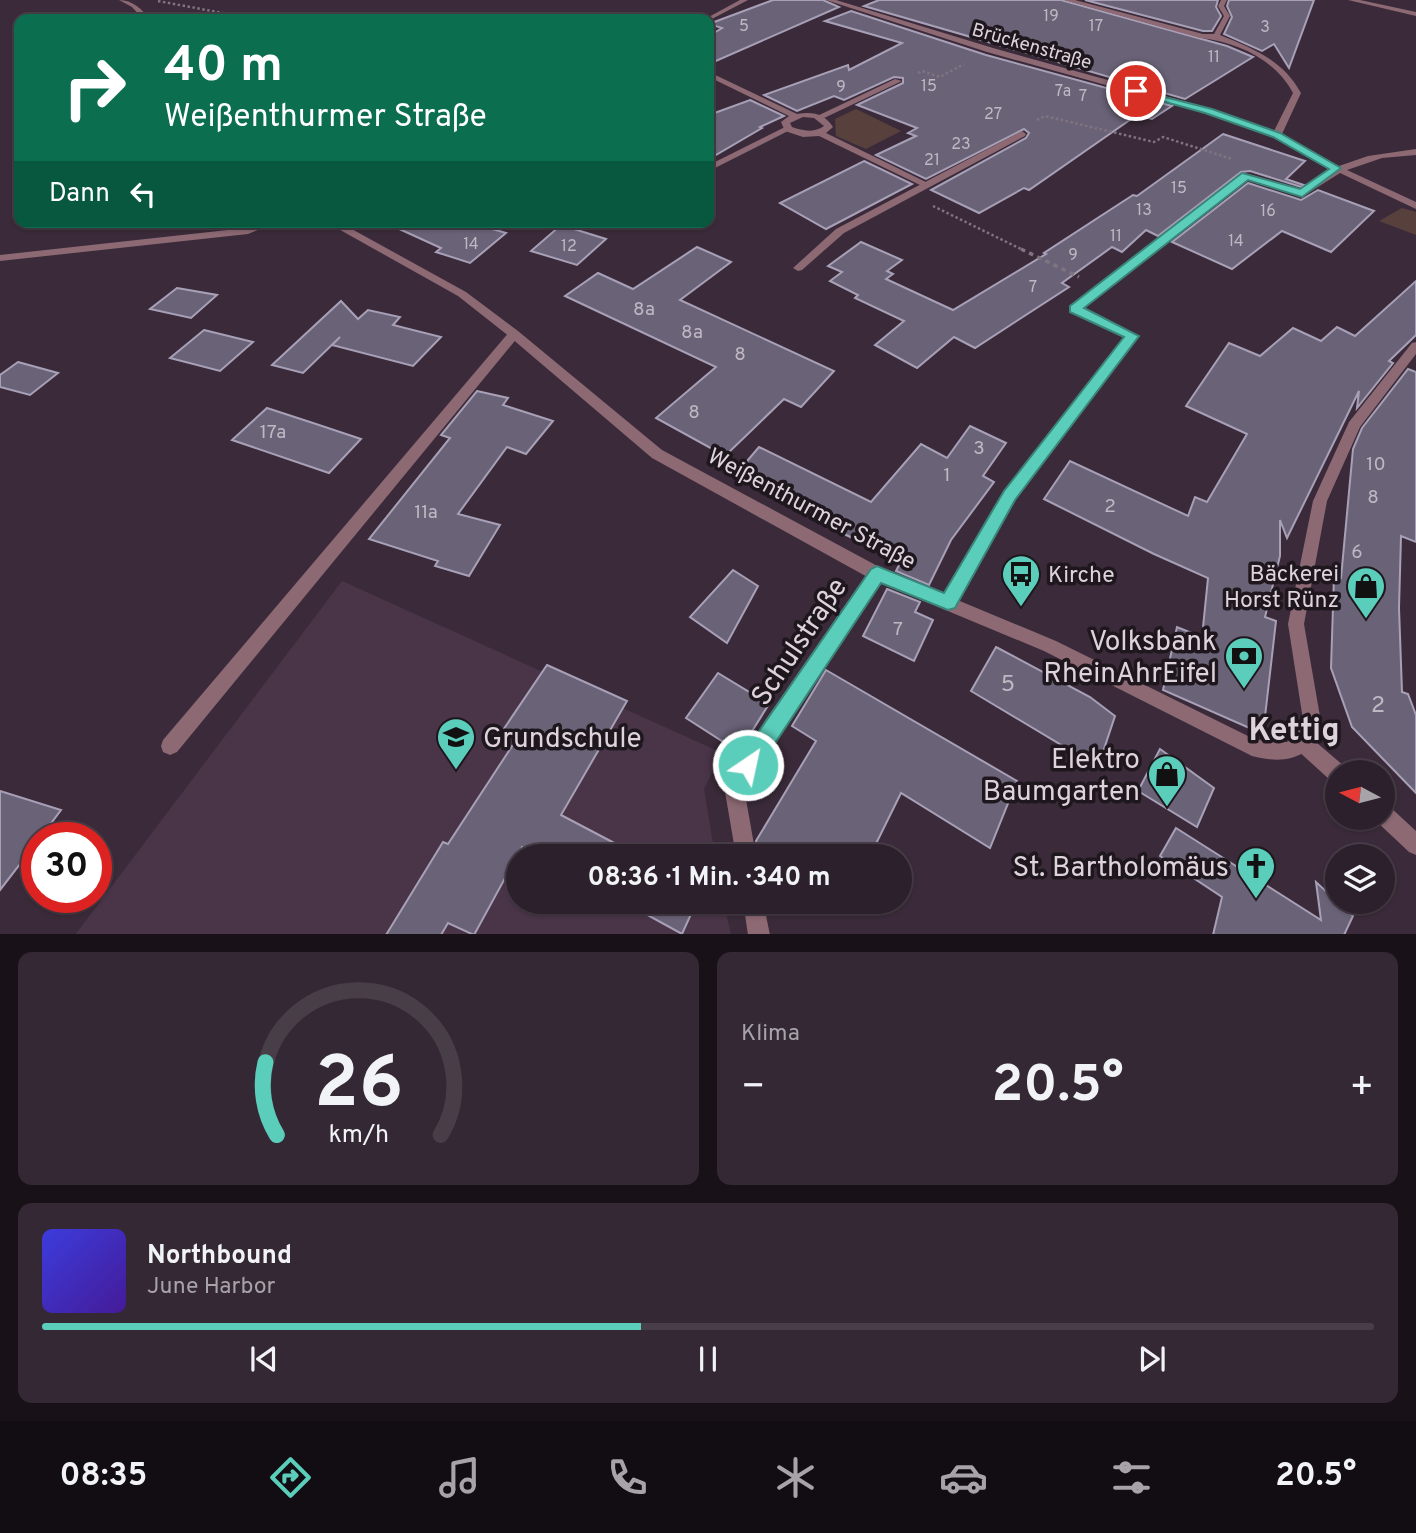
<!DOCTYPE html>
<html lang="de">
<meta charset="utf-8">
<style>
body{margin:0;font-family:Overpass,sans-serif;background:#342834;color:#f1f3f6;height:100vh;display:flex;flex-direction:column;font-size:26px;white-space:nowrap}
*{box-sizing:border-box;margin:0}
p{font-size:23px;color:#a6a3a9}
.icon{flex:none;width:38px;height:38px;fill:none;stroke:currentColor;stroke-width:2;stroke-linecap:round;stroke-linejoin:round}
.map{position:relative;height:934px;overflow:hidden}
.drawer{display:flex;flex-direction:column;gap:18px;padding:18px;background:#181218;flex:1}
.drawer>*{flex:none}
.guide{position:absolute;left:14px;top:14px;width:700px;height:214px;border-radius:14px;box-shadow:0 2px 5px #0004,0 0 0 2px #483e48;background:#0b6e4f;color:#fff;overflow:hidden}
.needle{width:46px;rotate:277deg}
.controls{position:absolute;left:1325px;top:760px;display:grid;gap:14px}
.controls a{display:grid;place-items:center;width:70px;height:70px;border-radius:50%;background:#2c202c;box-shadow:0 2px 5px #0004,0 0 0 2px #483e48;font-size:35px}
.speed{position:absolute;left:21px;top:822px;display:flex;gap:14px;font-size:35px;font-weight:700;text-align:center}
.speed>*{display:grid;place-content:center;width:91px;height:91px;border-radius:50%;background:#2c202c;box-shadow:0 2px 5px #0004,0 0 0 2px #483e48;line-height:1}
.speed .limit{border:10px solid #d22;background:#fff;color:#111}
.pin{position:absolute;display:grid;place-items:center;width:60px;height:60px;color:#fff;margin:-30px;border:4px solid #fff;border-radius:50%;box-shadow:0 2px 7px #0007}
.me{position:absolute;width:77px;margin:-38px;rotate:34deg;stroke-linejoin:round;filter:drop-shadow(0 0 5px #0008)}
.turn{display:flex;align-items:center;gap:24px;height:147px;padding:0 35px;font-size:32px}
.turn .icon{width:91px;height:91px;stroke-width:2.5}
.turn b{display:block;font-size:49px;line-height:60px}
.then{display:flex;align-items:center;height:66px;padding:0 35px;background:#0003;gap:14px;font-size:26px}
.big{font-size:52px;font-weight:700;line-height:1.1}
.drawer .card{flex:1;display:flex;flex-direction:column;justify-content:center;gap:10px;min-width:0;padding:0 24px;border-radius:14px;background:#342834}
.drawer .dial{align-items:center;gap:0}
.dial svg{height:182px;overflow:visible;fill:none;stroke:#483e48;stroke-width:7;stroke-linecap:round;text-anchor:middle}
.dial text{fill:#f1f3f6;stroke:none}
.song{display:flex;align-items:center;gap:21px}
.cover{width:84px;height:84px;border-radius:10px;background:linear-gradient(135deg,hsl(240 70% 55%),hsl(260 70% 35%))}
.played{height:7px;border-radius:4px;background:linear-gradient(90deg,#5bcebb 45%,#483e48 45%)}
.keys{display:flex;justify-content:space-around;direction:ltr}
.heat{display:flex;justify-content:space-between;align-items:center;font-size:38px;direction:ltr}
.drawer .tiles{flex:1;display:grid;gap:18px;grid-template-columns:1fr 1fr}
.card:last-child{grid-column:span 2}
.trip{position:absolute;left:506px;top:844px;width:406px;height:70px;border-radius:35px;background:#2c202c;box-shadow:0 2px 5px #0004,0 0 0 2px #483e48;font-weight:700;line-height:70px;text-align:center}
.tab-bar{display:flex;height:112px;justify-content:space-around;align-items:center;background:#120d12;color:#a6a3a9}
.tab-bar .icon{width:49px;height:49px}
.tab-bar .current{color:#5bcebb}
.tab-bar b{font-size:32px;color:#f1f3f6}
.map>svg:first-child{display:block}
</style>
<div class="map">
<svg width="1416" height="935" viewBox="0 0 1416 935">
<rect width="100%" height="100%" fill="#3b2b3a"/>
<!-- built -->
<path fill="#4a3548" d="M342 581 722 753 704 789 715 856H518V901H723L731 934 75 935Z"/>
<!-- green -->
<g fill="#58403c">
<path d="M856 109 901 131 866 149 836 136 835 119Z"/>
<path d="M1402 208 1416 212V235L1379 221Z"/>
</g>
<!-- building -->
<g fill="#6a6378" stroke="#a7a0b7" stroke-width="2">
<path d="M773 0H823L839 7 709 64V36L722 28 709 24Z"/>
<path d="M879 0H1061L1227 46 1253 57 1185 99 864 6Z"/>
<path d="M1085 0H1218L1216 7 1221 16 1212 31H1203Z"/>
<path d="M1229 0H1314L1289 68 1274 44 1262 51 1224 34 1232 17 1227 6Z"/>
<path d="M851 11 986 55 1172 106 1152 119 1137 115 1029 190 1024 188 979 213 931 190 1026 138 1029 133 1024 129 926 179 876 155 916 136 908 133 917 128 857 105 903 83V78L894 77 844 100 834 96 797 111 764 95 848 65 849 70 902 43 825 21Z"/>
<path d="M750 100 784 116 760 127 762 128 709 159V115Z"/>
<path d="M1223 134 1305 161 1286 179 1304 185 1301 187 1250 171 1241 172 1158 236 1146 230 1122 252 1112 247 1062 283 1069 287 975 348 954 337 917 368 875 345 904 321 855 298 858 295 830 281 842 272 828 266 861 242 902 260 887 271 893 274 886 279 953 310 1046 254 1044 253 1133 195 1137 196Z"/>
<path d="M864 161 912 184 826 229 780 203Z"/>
<path d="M1248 183 1301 200 1318 190 1374 211 1331 252 1282 231 1232 269 1172 242Z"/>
<path d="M384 222H468L506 233 470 263 436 252 441 248Z"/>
<path d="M561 225 606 239 577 265 531 251Z"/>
<path d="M697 247 731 262 680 300 834 371 801 407 784 399 725 456 656 418 716 367 565 296 598 273 633 289Z"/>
<path d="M1416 281V335L1389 361 1393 363 1357 408 1359 391 1287 538 1280 520V556L1265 617 1276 621 1263 734 1163 690 1177 627 1202 637 1208 578 1154 554 1044 499 1070 461 1188 516 1195 497 1207 502 1247 434 1186 406 1229 343 1260 356 1293 328 1321 341 1337 327 1355 336Z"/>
<path d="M177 288 217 295 191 318 150 309Z"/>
<path d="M341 301 358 319 368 310 400 317 393 325 441 337 413 366 332 345 340 337 303 373 272 365Z"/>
<path d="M204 330 253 342 220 371 170 358Z"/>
<path d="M18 362 58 373 30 395 0 387V375Z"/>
<path d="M1408 369 1416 372V542L1401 536 1399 608 1402 692 1408 694 1416 715V793L1352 727 1331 668 1334 576 1341 578 1353 449 1362 428Z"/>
<path d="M477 391 508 398 503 405 553 421 526 454 507 447 458 514 500 525 469 576 435 566 438 561 369 539 450 438 441 435Z"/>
<path d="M267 408 313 423 361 439 329 473 232 440Z"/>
<path d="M970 426 1006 443 983 476 994 482 951 540 929 585 896 571 901 561 842 533 845 529 736 474 759 447 871 502 921 444 947 458Z"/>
<path d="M733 570 758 586 727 643 690 617Z"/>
<path d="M887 589 920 602 915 612 933 620 914 661 863 636Z"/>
<path d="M996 647 1090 697 1115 716 1098 767 971 691Z"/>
<path d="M547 665 627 701 561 815 639 856H538L522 847 474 935 448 923 441 935H386L443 842 448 844 518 737 503 730Z"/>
<path d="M826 670 1017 781 990 848 901 793 870 856H772L757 845 756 841 816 741 792 726Z"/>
<path d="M718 673 769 704 739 752 686 718Z"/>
<path d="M1160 749 1214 788 1197 827 1138 791Z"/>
<path d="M0 791 61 810 40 838H37V842L0 890Z"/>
<path d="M1176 828 1321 920 1316 882 1353 916 1344 935H1213L1222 897 1160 856Z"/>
<path d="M622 901H697L682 934Z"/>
</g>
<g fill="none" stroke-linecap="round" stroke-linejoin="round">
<!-- path-far1 -->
<g stroke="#81737f" stroke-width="2.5" stroke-dasharray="2.5 2.5" stroke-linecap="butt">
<path d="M158 1 255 19"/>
<path d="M918 73 922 71 940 77 964 64"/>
<path d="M1037 120 1045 116 1154 142 1163 137 1232 159"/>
<path d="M933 206 1025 251"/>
</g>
<!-- path -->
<path stroke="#81737f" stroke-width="3.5" stroke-dasharray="4.5 4.5" stroke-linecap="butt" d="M1021 249 1079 277"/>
<!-- service -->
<g fill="#8c6973" fill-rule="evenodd">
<path d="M895 79 902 81 822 119 815 117Z"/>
<path d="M785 127 792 129 709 171V165Z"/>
<path d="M1022 131 1026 134 1025 136 844 233 802 270 798 271 793 268 836 229Z"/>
<path d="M514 330 520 334 518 337 177 752 170 755 163 752 161 746 163 740 510 331Z"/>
</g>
<!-- minor -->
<g fill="#8c6973" fill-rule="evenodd">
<path d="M740 0H748L710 20 705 19Z"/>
<path d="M826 0H836L993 48 1212 109 1274 131 1293 93C1275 59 1237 42 1200 38L1064 0H1075L1203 34H1214L1224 16 1218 6 1221 0H1227L1224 6 1230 16 1220 35C1254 49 1283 60 1301 93L1282 134 1339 166 1368 156 1416 149V155L1382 158 1347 170 1416 202V209L1340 173 1302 197 1247 180 1083 308 1138 336 1015 500 954 607 948 609 942 607 940 602 942 597 1005 492 1125 337 1071 311V307L1243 174H1249L1301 190 1332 170 1274 137 1206 113 987 52Z"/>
<path d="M1348 0H1360L1416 12V16Z"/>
<path d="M709 72 797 114C813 111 825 114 833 127L826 133 930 184 922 186 819 136 803 137 785 131 781 122 789 116 709 77ZM803 117 814 118 824 126C814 133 803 131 792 127L790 123Z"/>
<path d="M262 222H277L248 234 0 261V255L246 228Z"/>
<path d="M877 567 883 569 885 574 883 579 744 788 756 856H736L724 786 727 779 871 569Z"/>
<path d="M1303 734 1310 737 1344 766 1346 772H1337V782L1330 780 1296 749 1294 743 1296 737Z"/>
<path d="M1382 803 1389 806 1416 831V855L1409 852 1375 820 1374 817H1382Z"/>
<path d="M743 901H763L770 935H748Z"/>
</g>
<!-- tertiary -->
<g fill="#8c6973" fill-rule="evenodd">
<path d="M119 0C133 0 141 9 150 19H143L132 7Z"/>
<path d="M326 222H339L466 292 518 331 662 450 883 569 1056 641 1254 739 1272 742H1287L1304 726 1288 624 1313 501 1349 422 1412 343 1416 342V354L1360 427 1327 501 1304 624 1322 728C1308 761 1283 764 1252 756L1044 651 871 579 652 458 510 337 458 296Z"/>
</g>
</g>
<!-- route -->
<path fill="#5bcebb" stroke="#3b867a" stroke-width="2" d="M1133 89 1212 109 1280 133 1341 168 1302 197 1248 180 1084 308 1139 336 1015 500 955 608 948 610 881 583 756 772 748 775 741 772 737 765 741 757 871 569 877 566 944 593 1004 491 1124 337 1070 312V306L1242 173 1300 189 1329 169 1273 137 1205 113 1133 93Z"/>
<!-- icons -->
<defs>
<symbol id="bus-pin" viewBox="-11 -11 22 30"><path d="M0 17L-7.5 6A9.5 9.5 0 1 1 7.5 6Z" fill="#5bcebb" stroke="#1e171d"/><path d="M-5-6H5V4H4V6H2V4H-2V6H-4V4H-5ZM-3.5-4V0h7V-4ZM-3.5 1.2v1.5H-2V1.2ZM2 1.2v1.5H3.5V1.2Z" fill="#111"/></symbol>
<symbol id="shop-pin" viewBox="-11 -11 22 30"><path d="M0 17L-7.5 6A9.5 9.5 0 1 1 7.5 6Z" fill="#5bcebb" stroke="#1e171d"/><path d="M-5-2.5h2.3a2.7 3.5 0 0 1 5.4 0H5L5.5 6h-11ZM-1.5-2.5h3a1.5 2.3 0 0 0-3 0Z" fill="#111"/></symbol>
<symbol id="bank-pin" viewBox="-11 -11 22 30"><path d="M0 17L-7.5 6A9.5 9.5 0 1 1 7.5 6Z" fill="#5bcebb" stroke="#1e171d"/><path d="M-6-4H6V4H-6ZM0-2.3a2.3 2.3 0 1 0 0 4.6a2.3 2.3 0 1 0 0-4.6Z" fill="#111"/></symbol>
<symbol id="school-pin" viewBox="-11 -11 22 30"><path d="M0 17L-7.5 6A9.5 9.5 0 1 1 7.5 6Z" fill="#5bcebb" stroke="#1e171d"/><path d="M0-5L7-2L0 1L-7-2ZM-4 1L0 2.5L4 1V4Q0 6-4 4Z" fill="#111"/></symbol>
<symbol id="church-pin" viewBox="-11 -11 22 30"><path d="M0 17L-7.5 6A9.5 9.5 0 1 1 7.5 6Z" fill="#5bcebb" stroke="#1e171d"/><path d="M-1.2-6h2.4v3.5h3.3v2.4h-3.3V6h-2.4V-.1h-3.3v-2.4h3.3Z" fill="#111"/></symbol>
</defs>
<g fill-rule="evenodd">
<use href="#bus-pin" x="999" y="552" width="44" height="60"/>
<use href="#shop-pin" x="1344" y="564" width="44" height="60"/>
<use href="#bank-pin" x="1222" y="634" width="44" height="60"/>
<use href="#school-pin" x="434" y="715" width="44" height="60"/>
<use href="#shop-pin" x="1145" y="752" width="44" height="60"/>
<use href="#church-pin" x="1234" y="844" width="44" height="60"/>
</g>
<g text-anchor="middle" stroke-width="7" stroke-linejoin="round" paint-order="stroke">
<!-- far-number labels -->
<g font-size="16" fill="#c1b7c3">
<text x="1051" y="21">19</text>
<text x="744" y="31">5</text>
<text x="1096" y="31">17</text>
<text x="1265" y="32">3</text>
<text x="1214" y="62">11</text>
<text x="929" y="91">15</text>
<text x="841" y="92">9</text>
<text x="1063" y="96">7a</text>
<text x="1083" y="101">7</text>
<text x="993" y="119">27</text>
<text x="961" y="149">23</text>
<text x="932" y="165">21</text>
<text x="1179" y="193">15</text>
<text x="1144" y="215">13</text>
<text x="1268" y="216">16</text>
<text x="1116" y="241">11</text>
<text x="1236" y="246">14</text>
<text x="471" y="249">14</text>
<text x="569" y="251">12</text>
<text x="1073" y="260">9</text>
<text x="1033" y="292">7</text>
</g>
<!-- far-street labels -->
<g font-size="19" fill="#ded3dc" stroke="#1e171d">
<text transform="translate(1032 45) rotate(16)" y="7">Brückenstraße</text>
</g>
<!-- number labels -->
<g font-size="19" fill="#c1b7c3">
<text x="644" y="315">8a</text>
<text x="692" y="338">8a</text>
<text x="740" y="360">8</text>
<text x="694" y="418">8</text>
<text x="273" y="438">17a</text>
<text x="979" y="454">3</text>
<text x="1376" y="470">10</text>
<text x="947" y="481">1</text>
<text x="1373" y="503">8</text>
<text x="1110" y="512">2</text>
<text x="426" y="518">11a</text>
<text x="1357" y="558">6</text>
<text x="898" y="635">7</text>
</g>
<!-- street labels -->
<g font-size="23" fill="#ded3dc" stroke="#1e171d">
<text transform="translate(812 508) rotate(28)" y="8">Weißenthurmer Straße</text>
</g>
<!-- poi labels -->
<g font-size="23" fill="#ded3dc" stroke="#1e171d" text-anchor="end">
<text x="1339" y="581">Bäckerei<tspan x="1339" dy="26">Horst Rünz</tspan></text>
<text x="1048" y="582" text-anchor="start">Kirche</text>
</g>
<!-- near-number labels -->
<g font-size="23" fill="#c1b7c3">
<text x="1008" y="691">5</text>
<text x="1378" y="712">2</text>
</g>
<!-- near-poi labels -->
<g font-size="28" fill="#ded3dc" stroke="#1e171d" text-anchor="end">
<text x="1217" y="650">Volksbank<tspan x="1217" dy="32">RheinAhrEifel</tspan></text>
<text x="483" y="747" text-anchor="start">Grundschule</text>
<text x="1140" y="768">Elektro<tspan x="1140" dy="32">Baumgarten</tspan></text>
<text x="1229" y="876">St. Bartholomäus</text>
</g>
<!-- near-street labels -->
<g font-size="28" fill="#ded3dc" stroke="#1e171d">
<text transform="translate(798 641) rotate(-56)" y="10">Schulstraße</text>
</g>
<!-- near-quarter labels -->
<g font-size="32" font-weight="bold" fill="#ded3dc" stroke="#1e171d">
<text x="1294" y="740">Kettig</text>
</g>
</g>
</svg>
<div class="controls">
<a><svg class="needle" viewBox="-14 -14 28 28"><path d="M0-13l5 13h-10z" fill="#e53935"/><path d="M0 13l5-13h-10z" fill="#a6a3a9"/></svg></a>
<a><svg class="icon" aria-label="layers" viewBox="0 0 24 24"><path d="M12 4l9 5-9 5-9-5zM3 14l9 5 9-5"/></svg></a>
</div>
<div class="speed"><div class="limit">30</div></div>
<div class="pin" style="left:1136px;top:91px;background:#d93025"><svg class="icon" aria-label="arrive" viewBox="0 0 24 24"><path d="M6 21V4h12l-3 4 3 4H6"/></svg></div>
<svg class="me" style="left:748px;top:765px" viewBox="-20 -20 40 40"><circle r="17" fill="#5bcebb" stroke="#fff" stroke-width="3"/><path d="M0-11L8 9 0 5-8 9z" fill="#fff"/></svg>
<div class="trip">08:36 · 1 Min. · 340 m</div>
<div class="guide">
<div class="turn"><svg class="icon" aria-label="right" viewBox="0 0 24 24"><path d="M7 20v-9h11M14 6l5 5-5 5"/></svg><div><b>40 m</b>Weißenthurmer Straße</div></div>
<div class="then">Dann<svg class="icon" aria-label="left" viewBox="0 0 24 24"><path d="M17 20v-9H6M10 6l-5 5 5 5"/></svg></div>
</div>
</div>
<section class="drawer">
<div class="tiles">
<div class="card dial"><svg viewBox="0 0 100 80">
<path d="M14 69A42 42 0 1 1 86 69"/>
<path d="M14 69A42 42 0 0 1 9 37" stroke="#5bcebb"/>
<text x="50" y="56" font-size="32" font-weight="700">26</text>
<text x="50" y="72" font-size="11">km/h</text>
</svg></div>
<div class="card"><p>Klima</p>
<div class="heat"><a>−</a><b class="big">20.5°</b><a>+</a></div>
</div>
<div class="card">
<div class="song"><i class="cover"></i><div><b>Northbound</b><p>June Harbor</p></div></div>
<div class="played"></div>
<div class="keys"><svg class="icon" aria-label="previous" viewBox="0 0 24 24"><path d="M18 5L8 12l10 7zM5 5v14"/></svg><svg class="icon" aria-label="pause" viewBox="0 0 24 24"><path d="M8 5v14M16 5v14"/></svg><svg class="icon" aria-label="next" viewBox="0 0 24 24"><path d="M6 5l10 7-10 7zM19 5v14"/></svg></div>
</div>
</div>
</section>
<nav class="tab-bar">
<b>08:35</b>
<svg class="icon current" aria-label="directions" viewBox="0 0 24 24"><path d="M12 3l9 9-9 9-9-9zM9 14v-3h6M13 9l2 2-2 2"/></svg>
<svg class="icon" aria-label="music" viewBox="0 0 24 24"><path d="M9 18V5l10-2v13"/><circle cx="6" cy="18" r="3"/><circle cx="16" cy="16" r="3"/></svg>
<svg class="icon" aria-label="phone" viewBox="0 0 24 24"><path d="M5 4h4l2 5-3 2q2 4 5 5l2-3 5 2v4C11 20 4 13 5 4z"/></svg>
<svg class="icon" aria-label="climate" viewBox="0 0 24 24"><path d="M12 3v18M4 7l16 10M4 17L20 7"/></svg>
<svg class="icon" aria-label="car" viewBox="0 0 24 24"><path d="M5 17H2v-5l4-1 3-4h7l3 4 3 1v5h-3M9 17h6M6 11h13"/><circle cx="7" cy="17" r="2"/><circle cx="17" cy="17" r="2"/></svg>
<svg class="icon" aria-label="filters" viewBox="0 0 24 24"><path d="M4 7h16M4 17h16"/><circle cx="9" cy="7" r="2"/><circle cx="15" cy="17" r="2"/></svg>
<b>20.5°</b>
</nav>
